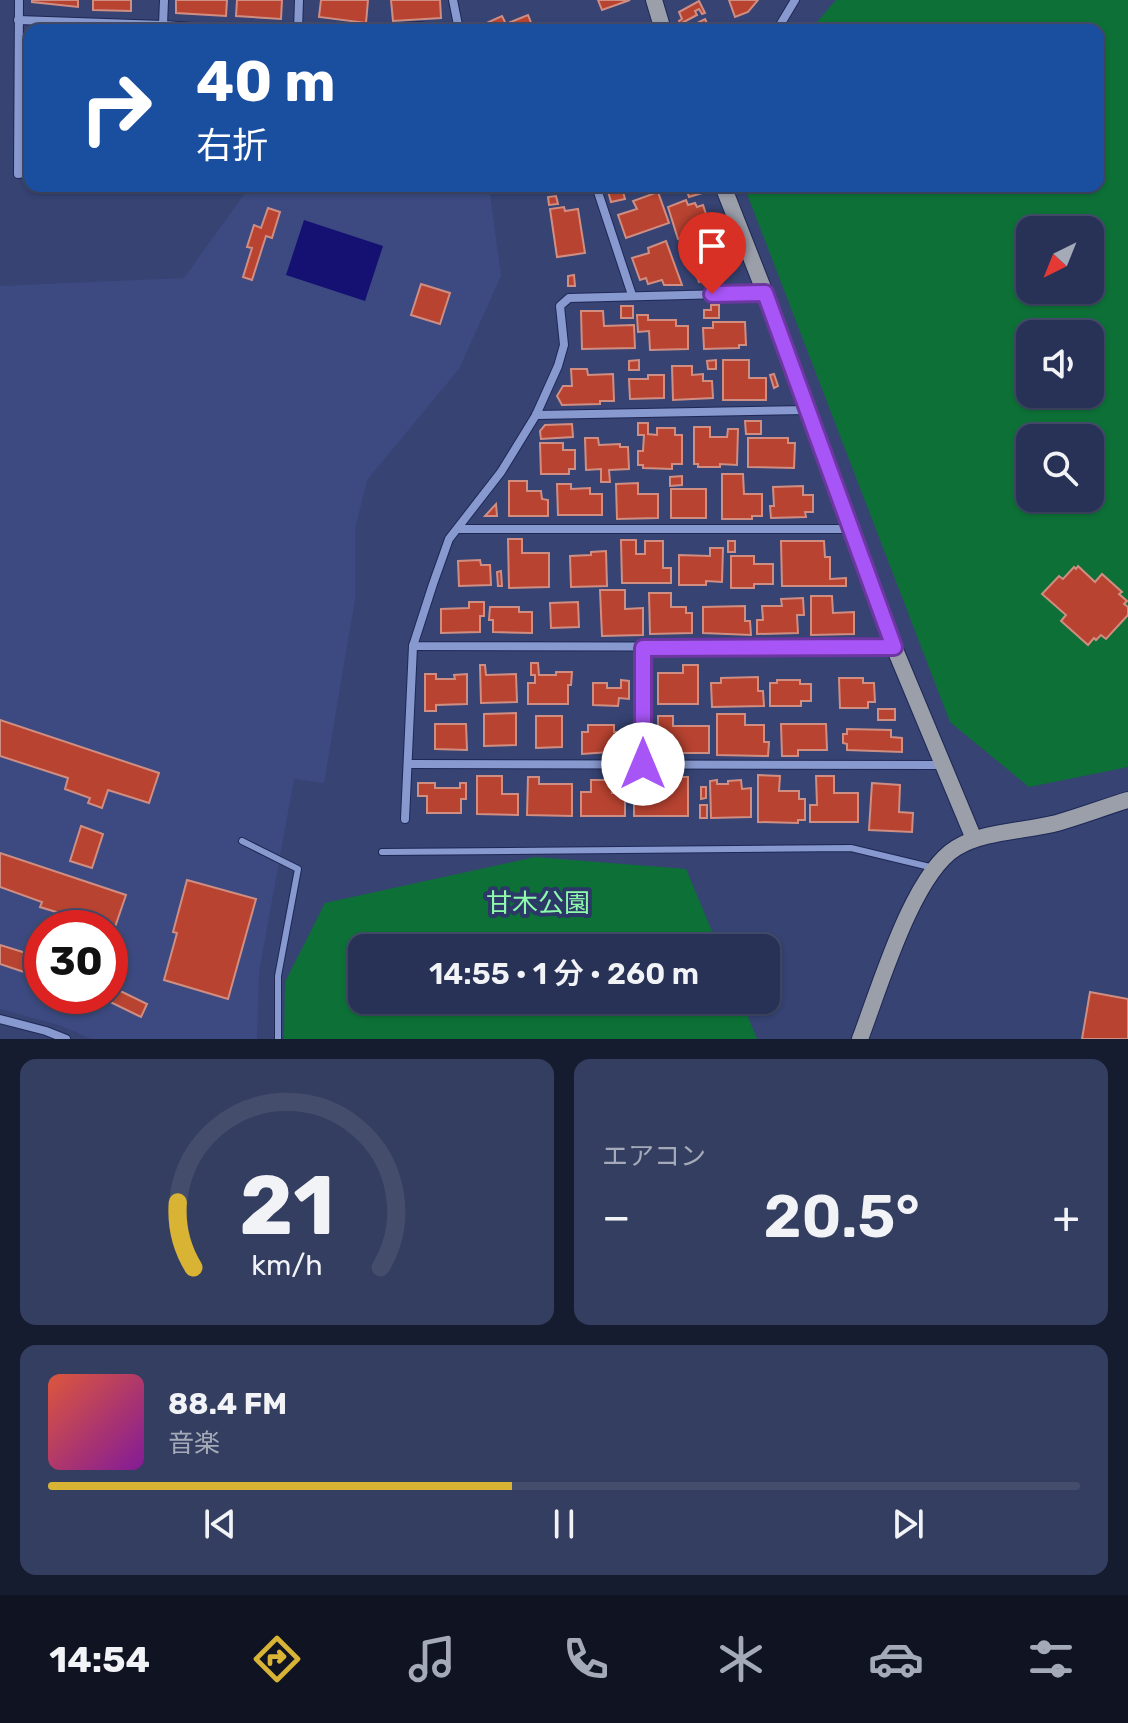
<!DOCTYPE html>
<html lang="ja">
<meta charset="utf-8">
<style>
body{margin:0;font-family:Rubik,"Noto Sans JP",sans-serif;background:#343e60;color:#f1f3f6;height:100vh;display:flex;flex-direction:column;font-size:30px;white-space:nowrap}
*{box-sizing:border-box;margin:0}
p{font-size:26px;color:#a5aab9}
.icon{flex:none;width:44px;height:44px;fill:none;stroke:currentColor;stroke-width:2;stroke-linecap:round;stroke-linejoin:round}
.map{position:relative;height:1039px;overflow:hidden}
.details{display:flex;flex-direction:column;gap:20px;padding:20px;background:#161c2f;flex:1}
.details>*{flex:none}
.hud{position:absolute;left:24px;top:24px;width:1080px;height:168px;border-radius:16px;box-shadow:0 2px 6px #0004,0 0 0 2px #444d6c;background:#1a4fa0;color:#fff;overflow:hidden}
.needle{width:52px;rotate:223deg}
.controls{position:absolute;left:1016px;top:216px;display:grid;gap:16px}
.controls a{display:grid;place-items:center;width:88px;height:88px;border-radius:16px;background:#283256;box-shadow:0 2px 6px #0004,0 0 0 2px #444d6c;font-size:40px}
.speed{position:absolute;left:24px;top:910px;display:flex;gap:16px;font-size:40px;font-weight:700;text-align:center}
.speed>*{display:grid;place-content:center;width:104px;height:104px;border-radius:50%;background:#283256;box-shadow:0 2px 6px #0004,0 0 0 2px #444d6c;line-height:1}
.speed .limit{border:12px solid #d22;background:#fff;color:#111}
.pin{position:absolute;display:grid;place-items:center;width:68px;height:68px;color:#fff;margin:-82px -34px;border-radius:50% 50% 50% 0;rotate:-45deg;box-shadow:0 0 8px #0007}
.pin .icon{rotate:45deg}
.me{position:absolute;width:88px;margin:-44px;rotate:0deg;stroke-linejoin:round;filter:drop-shadow(0 0 6px #0008)}
.turn{display:flex;align-items:center;gap:28px;height:168px;padding:0 40px;font-size:36px}
.turn .icon{width:104px;height:104px;stroke-width:2.5}
.turn b{display:block;font-size:56px;line-height:68px}
.big{font-size:60px;font-weight:600;line-height:1.1}
.details .tile{flex:1;display:flex;flex-direction:column;justify-content:center;gap:12px;min-width:0;padding:0 28px;border-radius:16px;background:#343e60}
.details .dial{align-items:center;gap:0}
.dial svg{height:208px;overflow:visible;fill:none;stroke:#444d6c;stroke-width:7;stroke-linecap:round;text-anchor:middle}
.dial text{fill:#f1f3f6;stroke:none}
.song{display:flex;align-items:center;gap:24px}
.cover{width:96px;height:96px;border-radius:12px;background:linear-gradient(135deg,hsl(10 70% 55%),hsl(290 70% 35%))}
.played{height:8px;border-radius:4px;background:linear-gradient(90deg,#d9b334 45%,#444d6c 45%)}
.keys{display:flex;justify-content:space-around;direction:ltr}
.heat{display:flex;justify-content:space-between;align-items:center;font-size:44px;direction:ltr}
.details .tiles{flex:1;display:grid;gap:20px;grid-template-columns:1fr 1fr}
.tile:last-child{grid-column:span 2}
.trip{position:absolute;left:348px;top:934px;width:432px;height:80px;border-radius:16px;background:#283256;box-shadow:0 2px 6px #0004,0 0 0 2px #444d6c;font-weight:600;line-height:80px;text-align:center}
.menu{display:flex;height:128px;justify-content:space-around;align-items:center;background:#101422;color:#a5aab9}
.menu .icon{width:56px;height:56px}
.menu .on{color:#d9b334}
.menu b{font-size:36px;color:#f1f3f6}
.map>svg:first-child{display:block}
</style>
<div class="map">
<svg width="1128" height="1039" viewBox="0 0 1128 1039">
<rect width="100%" height="100%" fill="#364373"/>
<!-- built -->
<path fill="#3c4a81" fill-rule="evenodd" d="M250 186H489L501 276 459 369 367 480 355 529V599L324 783 294 779 259 972 257 1039H91L62 1026 0 1009V286L184 278ZM42 928H110V996H42Z"/>
<!-- green -->
<g fill="#0d7137" fill-rule="evenodd">
<path d="M836 0H1128V767L1029 787 950 722 744 186H1098V30H810ZM1030 230H1090V290H1030ZM1030 334H1090V394H1030ZM1030 438H1090V498H1030Z"/>
<path d="M535 857 686 869 719 948H362V1000H741L757 1039H284L285 982 325 903Z"/>
</g>
<!-- water -->
<path fill="#141172" d="M304 220 383 246 365 301 286 275Z"/>
<!-- building -->
<g fill="#b84331" stroke="#d08e82" stroke-width="2">
<path d="M32 0H78V7L32 2Z"/>
<path d="M93 0H131V11L93 10Z"/>
<path d="M176 0H227L226 16 176 13Z"/>
<path d="M237 0H282L281 19 236 16Z"/>
<path d="M321 0H368L366 23 319 17Z"/>
<path d="M391 0H440L441 18 393 21Z"/>
<path d="M598 0H630L602 10Z"/>
<path d="M729 0H758L748 12 735 17Z"/>
<path d="M699 1 705 13 702 14 699 9 695 11 697 15 680 24 679 21 682 19 679 12Z"/>
<path d="M528 15 534 30H484L482 25 502 16 506 24Z"/>
<path d="M705 19 710 30H706L705 27 702 30 685 29Z"/>
<path d="M693 186H700L702 193 689 197 686 188Z"/>
<path d="M622 188 625 199 611 202 608 191Z"/>
<path d="M658 192 669 223 626 238 618 215 637 209 633 201Z"/>
<path d="M556 196 558 204 549 205 548 197Z"/>
<path d="M686 200 688 205 695 203 697 207 703 205 711 229 678 239 668 207Z"/>
<path d="M564 207 565 211 578 209 585 253 557 257 550 209Z"/>
<path d="M268 208 280 212 272 238 266 236 252 280 243 277 252 248 247 247 254 225 261 228Z"/>
<path d="M666 241 682 285H664L662 280 648 284 646 278 640 280 632 258 649 253 648 248Z"/>
<path d="M707 250 709 256 722 251 729 270 699 282 689 257Z"/>
<path d="M574 275 575 286H568V276Z"/>
<path d="M421 284 450 293 440 324 411 315Z"/>
<path d="M711 305H719V318H704V310H711Z"/>
<rect x="621" y="306" width="12" height="12"/>
<path d="M581 311H603L604 326 634 325 635 348 582 349Z"/>
<path d="M637 315H648V320H676V326H688V349L650 350 649 331 638 332Z"/>
<path d="M713 322H745L746 345H739V348L704 349 703 328H713Z"/>
<path d="M639 360V370H629V361Z"/>
<path d="M716 360V369H708L707 361Z"/>
<path d="M723 360H749V378H766V400H723Z"/>
<path d="M672 366H692V375L703 374V381H712L713 398 673 400Z"/>
<path d="M571 369H587L588 375 613 374 614 401H600V404L562 405 557 396 563 386H572Z"/>
<path d="M774 374 778 386 774 388 770 375Z"/>
<path d="M648 375H664V398L630 399 629 379H648Z"/>
<path d="M745 421H761V434H746Z"/>
<path d="M638 423H648V434L657 435V428H675V435H682V464H672V469L643 468V465H638V451H643L644 435H638Z"/>
<path d="M572 424 573 437 541 439 540 431 545 425Z"/>
<path d="M694 427H710V437H727L728 429H738L737 465 720 464V467H698V464H694Z"/>
<path d="M585 438H598L599 445 620 444V447H628L629 469 609 470 610 482H601V469L586 470Z"/>
<path d="M748 438H788V443H795L794 468 748 467Z"/>
<path d="M540 443H563V450H575V469H569V474H541Z"/>
<path d="M722 474H743L744 494H762V516H752V519H722Z"/>
<path d="M682 476V485L670 486V477Z"/>
<path d="M509 481H527V491H541L542 499 548 500V516H509Z"/>
<path d="M638 483V494H658V518L617 519 616 484Z"/>
<path d="M557 484H571V489L590 488V494H602V515H558Z"/>
<path d="M803 486V495H813V512H805L806 517 771 518 770 506H774L773 487Z"/>
<rect x="671" y="489" width="35" height="29"/>
<path d="M496 504 497 516H485Z"/>
<path d="M508 539H522V553H549V587L509 588Z"/>
<path d="M621 540H636V554H645V541H663V568H671V583H622Z"/>
<rect x="728" y="541" width="7" height="11"/>
<path d="M781 541H824L825 557H830V579L846 578V586H782Z"/>
<path d="M710 548H723L722 582 706 581V585H679V555L710 556Z"/>
<path d="M606 551 607 586 571 587 570 556 591 555V552Z"/>
<path d="M731 556H754V564H773V584H754V588H731Z"/>
<path d="M480 560 481 565H490L491 585 459 586 458 561Z"/>
<path d="M1078 566 1095 582 1102 574 1122 592 1119 594 1127 601 1124 604 1128 607V615L1106 639 1101 635 1096 640 1094 638 1088 645 1061 621 1066 615 1042 594 1059 576 1063 579 1074 567 1076 569Z"/>
<path d="M501 571 502 586H498L497 572Z"/>
<path d="M600 590H625V609L643 608V635L602 636Z"/>
<path d="M649 593H671V607H686V613H692V633L650 634Z"/>
<path d="M811 596H832L833 613 854 612V634L811 635Z"/>
<path d="M803 598 804 615H797L798 633 757 634V620H763L762 606H782L781 599Z"/>
<path d="M469 602H484V616H480V632L441 633V609L469 608Z"/>
<path d="M578 602 579 627 551 628 550 603Z"/>
<path d="M745 606V621H750L751 635 703 633V607Z"/>
<path d="M490 607H519V612H532V633L493 632V620H489Z"/>
<path d="M531 663H538L539 675H556V672H572L571 685H568V704H528V683H535V675H531Z"/>
<path d="M480 665H485L486 675 516 674 517 702 481 703Z"/>
<path d="M683 665H698V704H658V673H683Z"/>
<path d="M425 674H436V679H455L454 675 467 674V704L436 705V711H425Z"/>
<path d="M758 677V691H763L764 706 712 707 711 683H721V678Z"/>
<path d="M839 678H863V683H874L875 702H868V708H840Z"/>
<path d="M621 680 629 681V699L619 698 618 706 593 705V683H607V688H621Z"/>
<path d="M777 680H800V684H811V701H801V706H770V683H777Z"/>
<rect x="878" y="709" width="17" height="11"/>
<path d="M516 713V745L484 746V714Z"/>
<path d="M717 714H745V725H764V742H769L768 756 717 755Z"/>
<path d="M536 716H562V747L536 748Z"/>
<path d="M658 716H673V726H709V753H658Z"/>
<path d="M0 720 159 773 149 803 108 790 102 808 88 803 90 798 65 789 68 778 0 756Z"/>
<path d="M435 724H466L467 750 435 749Z"/>
<path d="M781 724H826L827 750H798V756H782Z"/>
<path d="M588 725H614V732H625V751L582 754V732H588Z"/>
<path d="M847 729 891 730V737L902 738V752L847 750V744L843 743V734H847Z"/>
<path d="M758 775 780 776 779 791H799V799H805V820H798V823L758 822Z"/>
<path d="M477 776H502V794H518V815L477 814Z"/>
<path d="M634 776H645V789H662V777H688V816H634V804H641V792H634Z"/>
<path d="M816 776H834V793H858V822H810V805H817Z"/>
<path d="M528 777H539V784H572V816L527 815Z"/>
<path d="M591 780H612V793H625V816H581V792H591Z"/>
<path d="M717 780V784H728V781L741 780 742 789 751 788V817L711 818 710 781Z"/>
<path d="M418 783H435V788H460V783H466V799H461V813H427V796H418Z"/>
<path d="M872 783 900 785 899 812 913 813 912 832 869 830Z"/>
<path d="M701 787H706V798L701 799Z"/>
<rect x="700" y="805" width="7" height="13"/>
<path d="M81 826 103 834 92 868 70 861Z"/>
<path d="M0 853 126 895 114 930 78 918 75 928H62L66 915 40 907 42 902 0 887Z"/>
<path d="M187 880 256 899 228 999 164 980 177 933 173 932Z"/>
<path d="M0 945 42 958V978L0 964Z"/>
<path d="M110 986 147 1004 141 1017 98 996H110Z"/>
<path d="M1090 992 1128 999V1039H1082Z"/>
</g>
<g fill="none" stroke-linecap="round" stroke-linejoin="round">
<defs>
<g id="lane">
<path d="M242 841 298 869 278 976V1039"/>
<path d="M382 852 851 848 934 868"/>
</g>
<g id="street">
<path d="M19 0 18 174 30 172"/>
<path d="M453 0 459 30"/>
<path d="M18 20 163 25 164 0"/>
<path d="M163 29V25L238 30"/>
<path d="M298 30 299 0"/>
<path d="M358 30 419 26 441 30"/>
<path d="M777 30 795 0"/>
<path d="M596 186 632 295"/>
<path d="M765 293 569 298 560 306 564 345 558 366 536 415 501 472 449 539 433 584 413 646 893 647"/>
<path d="M536 415 807 410"/>
<path d="M458 529H850"/>
<path d="M643 648V764"/>
<path d="M408 764 943 765"/>
<path d="M405 819 413 646"/>
<path d="M0 1019 46 1031 66 1039"/>
</g>
<g id="secondary">
<path d="M654 0 663 30"/>
<path d="M723 186 765 293 894 647 974 839"/>
<path d="M860 1039C879 990 912 875 956 848 983 831 1026 831 1057 823 1081 816 1105 807 1128 800"/>
</g>
</defs>
<!-- lane casing -->
<use href="#lane" stroke="#1e2855" stroke-width="8"/>
<!-- street casing -->
<use href="#street" stroke="#1e2855" stroke-width="10"/>
<!-- secondary casing -->
<use href="#secondary" stroke="#1e2855" stroke-width="18"/>
<!-- lane -->
<use href="#lane" stroke="#8899cf" stroke-width="6"/>
<!-- street -->
<use href="#street" stroke="#8899cf" stroke-width="8"/>
<!-- secondary -->
<use href="#secondary" stroke="#9b9faa" stroke-width="16"/>
</g>
<g fill="none" stroke-linecap="round" stroke-linejoin="round">
<defs>
<path id="route" d="M643 764V648L894 647 765 293 712 294"/>
</defs>
<!-- route casing -->
<use href="#route" stroke="#6d37a1" stroke-width="20"/>
<!-- route -->
<use href="#route" stroke="#a855f7" stroke-width="14"/>
</g>
<g text-anchor="middle" stroke-width="8" stroke-linejoin="round" paint-order="stroke">
<!-- park labels -->
<g font-size="26" fill="#8efaab" stroke="#2c3867">
<text x="538" y="912">甘木公園</text>
</g>
</g>
</svg>
<div class="controls">
<a><svg class="needle" viewBox="-14 -14 28 28"><path d="M0-13l5 13h-10z" fill="#e53935"/><path d="M0 13l5-13h-10z" fill="#a5aab9"/></svg></a>
<a><svg class="icon" aria-label="sound" viewBox="0 0 24 24"><path d="M4 9h4l5-4v14l-5-4H4zM17 9q2 3 0 6"/></svg></a>
<a><svg class="icon" aria-label="search" viewBox="0 0 24 24"><circle cx="10" cy="10" r="6"/><path d="M15 15l6 6"/></svg></a>
</div>
<div class="speed"><div class="limit">30</div></div>
<div class="pin" style="left:712px;top:294px;background:#d93025"><svg class="icon" aria-label="arrive" viewBox="0 0 24 24"><path d="M6 21V4h12l-3 4 3 4H6"/></svg></div>
<svg class="me" style="left:643px;top:764px" viewBox="-20 -20 40 40"><circle r="19" fill="#fff"/><path d="M0-13L10 11 0 6-10 11z" fill="#a855f7"/></svg>
<div class="trip">14:55 · 1 分 · 260 m</div>
<div class="hud">
<div class="turn"><svg class="icon" aria-label="right" viewBox="0 0 24 24"><path d="M7 20v-9h11M14 6l5 5-5 5"/></svg><div><b>40 m</b>右折</div></div>
</div>
</div>
<section class="details">
<div class="tiles">
<div class="tile dial"><svg viewBox="0 0 100 80">
<path d="M14 69A42 42 0 1 1 86 69"/>
<path d="M14 69A42 42 0 0 1 8 44" stroke="#d9b334"/>
<text x="50" y="56" font-size="32" font-weight="700">21</text>
<text x="50" y="72" font-size="11">km/h</text>
</svg></div>
<div class="tile"><p>エアコン</p>
<div class="heat"><a>−</a><b class="big">20.5°</b><a>+</a></div>
</div>
<div class="tile">
<div class="song"><i class="cover"></i><div><b>88.4 FM</b><p>音楽</p></div></div>
<div class="played"></div>
<div class="keys"><svg class="icon" aria-label="previous" viewBox="0 0 24 24"><path d="M18 5L8 12l10 7zM5 5v14"/></svg><svg class="icon" aria-label="pause" viewBox="0 0 24 24"><path d="M8 5v14M16 5v14"/></svg><svg class="icon" aria-label="next" viewBox="0 0 24 24"><path d="M6 5l10 7-10 7zM19 5v14"/></svg></div>
</div>
</div>
</section>
<nav class="menu">
<b>14:54</b>
<svg class="icon on" aria-label="directions" viewBox="0 0 24 24"><path d="M12 3l9 9-9 9-9-9zM9 14v-3h6M13 9l2 2-2 2"/></svg>
<svg class="icon" aria-label="music" viewBox="0 0 24 24"><path d="M9 18V5l10-2v13"/><circle cx="6" cy="18" r="3"/><circle cx="16" cy="16" r="3"/></svg>
<svg class="icon" aria-label="phone" viewBox="0 0 24 24"><path d="M5 4h4l2 5-3 2q2 4 5 5l2-3 5 2v4C11 20 4 13 5 4z"/></svg>
<svg class="icon" aria-label="climate" viewBox="0 0 24 24"><path d="M12 3v18M4 7l16 10M4 17L20 7"/></svg>
<svg class="icon" aria-label="car" viewBox="0 0 24 24"><path d="M5 17H2v-5l4-1 3-4h7l3 4 3 1v5h-3M9 17h6M6 11h13"/><circle cx="7" cy="17" r="2"/><circle cx="17" cy="17" r="2"/></svg>
<svg class="icon" aria-label="filters" viewBox="0 0 24 24"><path d="M4 7h16M4 17h16"/><circle cx="9" cy="7" r="2"/><circle cx="15" cy="17" r="2"/></svg>
</nav>
